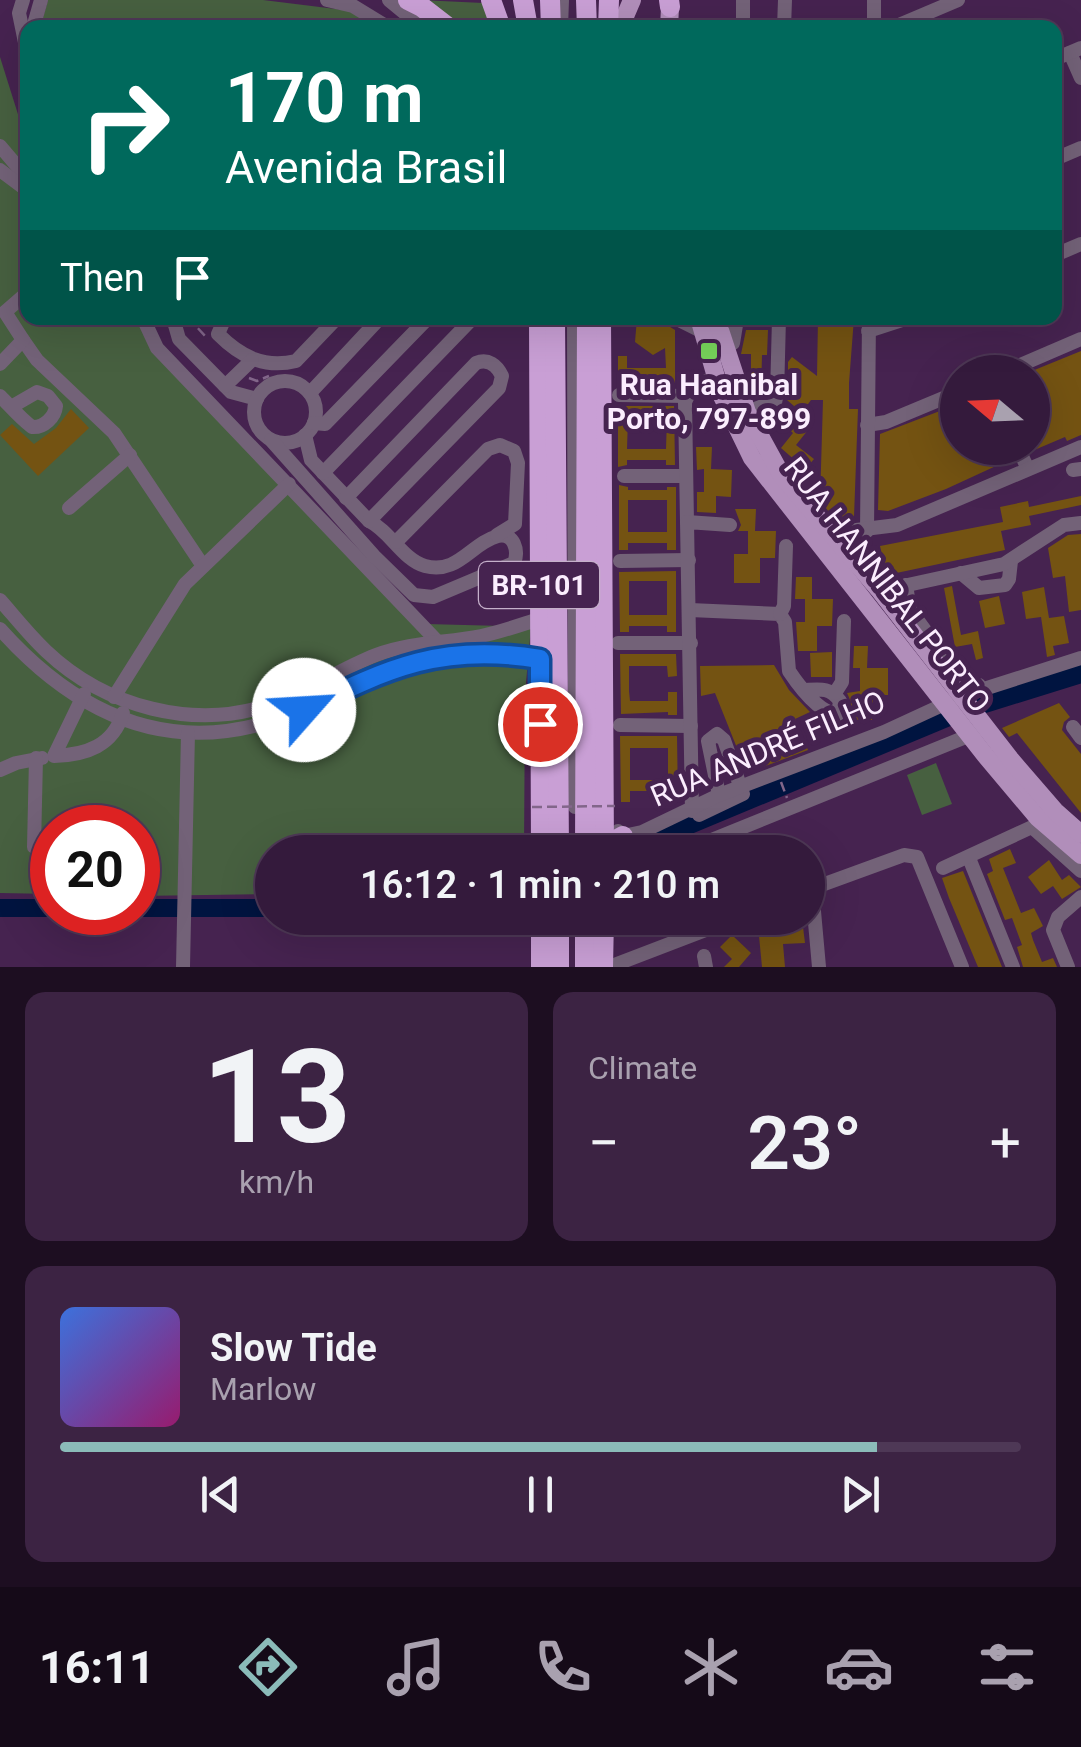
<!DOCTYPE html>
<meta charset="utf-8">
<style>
body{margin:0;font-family:Roboto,sans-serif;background:#3c2343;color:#f1f3f6;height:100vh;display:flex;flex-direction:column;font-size:38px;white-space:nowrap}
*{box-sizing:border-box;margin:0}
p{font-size:32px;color:#a9a1af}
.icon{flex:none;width:55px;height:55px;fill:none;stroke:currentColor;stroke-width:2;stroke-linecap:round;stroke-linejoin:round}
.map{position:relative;height:967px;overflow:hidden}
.side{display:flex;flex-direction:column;gap:25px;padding:25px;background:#1d0e21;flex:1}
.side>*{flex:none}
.top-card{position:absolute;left:20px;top:20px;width:1042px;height:305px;border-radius:20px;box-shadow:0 10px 40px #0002,0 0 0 2px #4e3856;background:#00695c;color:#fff;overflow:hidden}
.needle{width:65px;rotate:289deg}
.fabs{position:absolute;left:940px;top:355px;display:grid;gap:20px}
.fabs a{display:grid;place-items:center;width:110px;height:110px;border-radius:50%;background:#341a3c;box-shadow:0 10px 40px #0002,0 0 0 2px #4e3856;font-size:50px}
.speed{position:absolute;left:30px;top:805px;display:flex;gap:20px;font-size:50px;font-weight:700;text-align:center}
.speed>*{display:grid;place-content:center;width:130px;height:130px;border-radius:50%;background:#341a3c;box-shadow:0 10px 40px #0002,0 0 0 2px #4e3856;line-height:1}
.speed .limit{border:15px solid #d22;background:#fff;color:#111}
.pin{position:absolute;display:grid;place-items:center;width:85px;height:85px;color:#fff;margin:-42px;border:5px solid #fff;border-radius:50%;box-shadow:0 2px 10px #0007}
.me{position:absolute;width:110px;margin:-55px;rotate:64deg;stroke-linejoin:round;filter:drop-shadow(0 0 8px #0008)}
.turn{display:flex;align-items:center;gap:35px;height:210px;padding:0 40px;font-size:45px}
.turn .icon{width:130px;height:130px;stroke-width:2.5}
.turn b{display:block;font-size:70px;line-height:85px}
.then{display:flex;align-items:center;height:95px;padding:0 40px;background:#0003;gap:20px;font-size:38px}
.big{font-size:75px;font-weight:600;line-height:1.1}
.side .card{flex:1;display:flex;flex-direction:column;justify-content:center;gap:15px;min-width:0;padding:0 35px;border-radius:20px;background:#3c2343}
.side .dial{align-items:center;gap:0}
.dial b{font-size:130px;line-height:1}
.song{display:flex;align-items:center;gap:30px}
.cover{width:120px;height:120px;border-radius:15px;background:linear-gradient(135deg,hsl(220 70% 55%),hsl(320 70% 35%))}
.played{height:10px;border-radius:5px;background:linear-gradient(90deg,#8bbbb9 85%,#4e3856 85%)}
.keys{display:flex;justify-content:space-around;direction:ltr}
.heat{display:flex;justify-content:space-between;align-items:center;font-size:55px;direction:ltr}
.side .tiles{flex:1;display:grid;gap:25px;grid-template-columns:1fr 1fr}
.card:last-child{grid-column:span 2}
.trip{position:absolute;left:255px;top:835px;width:570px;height:100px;border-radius:50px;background:#341a3c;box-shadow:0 10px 40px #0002,0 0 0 2px #4e3856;font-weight:600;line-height:100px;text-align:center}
.menu{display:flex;height:160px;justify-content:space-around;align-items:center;background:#150a18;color:#a9a1af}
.menu .icon{width:70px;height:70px}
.menu .on{color:#8bbbb9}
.menu b{font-size:45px;color:#f1f3f6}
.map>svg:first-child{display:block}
</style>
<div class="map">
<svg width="1081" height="967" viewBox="0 0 1081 967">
<rect width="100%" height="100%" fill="#462350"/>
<!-- green -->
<g fill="#476040">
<path d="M48 0H263L352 11 378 28H40Z"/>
<path d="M420 0 483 3 491 27H457Z"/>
<path d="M0 57 27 143 28 318H147L158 345 426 624 503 626 532 616 525 694 524 852H272V894L138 896V828H52V894L0 893Z"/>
<path d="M936 763 952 804 922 815 907 775Z"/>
</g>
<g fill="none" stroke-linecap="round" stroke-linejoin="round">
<!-- river -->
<g stroke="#001440" stroke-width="18">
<path d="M985 704 1081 674"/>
<path d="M625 852 949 717"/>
<path d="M0 908H52"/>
<path d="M138 908H272"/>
</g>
</g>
<!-- building -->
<g fill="#745312" fill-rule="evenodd">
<path d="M637 318H664L667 325 675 330V385H666V379H627V384H618V356H627V368H666L665 348 653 355 635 342Z"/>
<path d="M818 318H854L849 383V409H858L854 517 835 519 820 501 823 400H811L800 415 812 425 796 445 814 459 802 473 794 467 797 462 781 448 793 433 783 424 794 406 787 400 788 387 792 381 788 378V362L792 357 817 376Z"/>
<path d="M746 330H768L767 355H762L761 393H754L751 383V354H741Z"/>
<path d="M1081 351V435L1067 441 1065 437 1032 451V371Z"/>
<path d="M958 404V448H1004L1009 460 946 489 888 511 878 510 880 434Z"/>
<path d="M618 406H674L675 465H666V460H627V465L618 467ZM628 417H667L666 449H627Z"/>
<path d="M71 409 89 428 38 476 0 435 12 424 34 444 56 428Z"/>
<path d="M696 447H712L711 469 732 470 731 497 716 496V513L697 512V492H704V469L697 470Z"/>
<path d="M619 485 628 487V490H667V487H676V550H667V543H628V550H619ZM628 500H667V532H628Z"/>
<path d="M1081 496V505L1029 516 1031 525 1001 531 1005 550 887 575 880 546 1003 522 1000 507 1028 501 1029 507Z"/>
<path d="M735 509H756L755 531H776L775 558H760V583H734V554H748V531H738L741 525Z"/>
<path d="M1081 534V610L1069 612 1065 576 1053 578 1048 548 1068 535Z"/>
<path d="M676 571V632H667V626H629V632H620L619 572ZM629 581H667V615H629Z"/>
<path d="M796 577H812V599H833L832 626H817V651H798L796 622H805V599H795Z"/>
<path d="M952 586 961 635 978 631 983 658 976 660 972 644 955 647 944 588Z"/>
<path d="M1044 587 1049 618 1064 616 1069 643 1053 646 1055 655 1047 657 1041 617 1026 619 1022 592Z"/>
<path d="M999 596 1005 624 985 628 979 601Z"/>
<path d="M854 646H868L867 668H888V695H873L872 720H847L851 702 847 693 860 691V668H853Z"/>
<path d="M832 652V677H811L810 653Z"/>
<path d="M620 654H676L677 676 668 677 667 666H629V691L630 701H668V692H677V715H668V712L621 714Z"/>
<path d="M774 665 789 690 810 712 795 719 808 750 747 773 715 693 701 696 700 666Z"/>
<path d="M1059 703 1070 717 1064 722 1062 730 1081 754V813L1017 733 1009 737 1002 728Z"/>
<path d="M620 736H677L678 802H668V791H630V802H621ZM630 748H668V780H630Z"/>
<path d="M1010 849 1016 863 1003 868 1021 913 1034 908 1043 926 1031 933 1033 940 1042 962 1053 958 1057 967H1023L1017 947 1022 945 1012 918 1005 920 987 874 993 871 989 859Z"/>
<path d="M1049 860 1062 880 1069 875 1081 887 1062 899 1053 886 1041 894 1028 877Z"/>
<path d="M963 871 1002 967H978L949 898 942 878Z"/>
<path d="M802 919 805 943 783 944 785 967H762L759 936 782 934 780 920Z"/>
<path d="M732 935 751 953 739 967H724L732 959 720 947Z"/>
</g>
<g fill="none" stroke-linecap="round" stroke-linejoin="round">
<!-- path -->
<g stroke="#82668a" stroke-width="2.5" stroke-dasharray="10 5" stroke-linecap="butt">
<path d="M201 318 194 324 207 338"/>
<path d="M249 378 257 381 269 376"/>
<path d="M781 782 787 798"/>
</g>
<!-- minor -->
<g stroke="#736278" stroke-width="14">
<path d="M23 0 19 13 28 57"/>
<path d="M327 0 353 6 389 28"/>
<path d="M389 0 423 28"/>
<path d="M874 0V28"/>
<path d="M33 28 41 0"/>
<path d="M561 28 562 0"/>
<path d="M743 28V0"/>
<path d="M784 28 785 0"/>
<path d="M892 28 958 0"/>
<path d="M1070 53 1081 78"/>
<path d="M1055 59 1081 48"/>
<path d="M0 146 28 179"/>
<path d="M1055 159 1081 148"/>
<path d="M0 170 28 191"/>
<path d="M1055 255 1081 244"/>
<path d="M143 318 157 348 437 641"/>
<path d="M173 318 179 339 231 392 257 399"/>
<path d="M225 318 218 334C240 356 264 369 296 361L337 318"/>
<path d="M574 318 575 807"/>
<path d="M675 318 703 332"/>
<path d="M868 331 908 318"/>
<path d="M23 340 37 360 114 433 203 566"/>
<path d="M733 343 737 319H779"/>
<path d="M0 364 23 340 5 312 28 292"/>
<path d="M1004 372 1081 339"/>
<circle cx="285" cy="412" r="31"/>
<path d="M225 386 252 360"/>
<path d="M310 393 380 318"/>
<path d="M619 395 686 396"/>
<path d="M0 396C10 406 20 418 32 427 44 428 55 417 56 406L48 396 37 392 11 407"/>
<path d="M747 412 768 404 777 396 779 318"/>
<path d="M314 423 325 424 428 318"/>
<path d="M772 423 776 397"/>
<path d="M867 425 886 422 958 392"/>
<path d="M271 440 374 556 414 595 433 597 514 563C519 551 514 532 498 536 471 543 458 575 425 566 403 560 390 531 369 521L311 460 305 435"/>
<path d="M1018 448 1028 469"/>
<path d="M1073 470 1081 469"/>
<path d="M323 473 473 318"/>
<path d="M624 476H685"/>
<path d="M346 498 476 363C488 358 497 365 502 376L499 388 369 521"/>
<path d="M69 508 130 455"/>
<path d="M687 522 685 402 692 387 716 377"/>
<path d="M867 531 869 318"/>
<path d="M824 534 897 525 1081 447"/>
<path d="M396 542 488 449 500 445 514 451 518 463 515 524 497 535"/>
<path d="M620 561 689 560"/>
<path d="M961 573 979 588 1005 585 1009 579 1011 561"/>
<path d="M906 585 910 610 965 685H979"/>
<path d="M880 591 1004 564 1064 525 1081 523"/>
<path d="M0 600C15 617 29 635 46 651 105 707 194 731 272 704 309 691 340 669 376 655 410 642 445 643 481 636 501 632 520 625 539 619"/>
<path d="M690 610 780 614 785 622 789 671C799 686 820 714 838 714L840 701C830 687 820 689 805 690"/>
<path d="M780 614 784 606 786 546"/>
<path d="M0 629C75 713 166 757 278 719 319 705 356 679 397 666 443 651 492 651 540 659"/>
<path d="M618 643H691"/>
<path d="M835 693 842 682 844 621"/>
<path d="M84 694 54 756C86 755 113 746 123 713"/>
<path d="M114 697 185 584 289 484"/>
<path d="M620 725 691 726"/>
<path d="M1073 727 1081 738"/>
<path d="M0 770 16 763 42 758"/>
<path d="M692 811 687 522 730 525"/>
<path d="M699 815 743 794 724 740 717 734 708 741 719 795"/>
<path d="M618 831 623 836 642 832 719 795 884 732 962 696 1081 658"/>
<path d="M34 847 36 758"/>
<path d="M682 852 978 732"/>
<path d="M969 858 1013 967"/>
<path d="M943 868 1032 827 1081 871"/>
<path d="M812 889 819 967"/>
<path d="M808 890 904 855 917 857 962 967"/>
<path d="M704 956 706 967"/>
<path d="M183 967 188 733"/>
<path d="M609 967 737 918"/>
<path d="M1068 967 1053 930 1058 917 1081 897"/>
</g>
<!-- major -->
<g stroke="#b18eba" stroke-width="18">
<path d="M620 28 632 0"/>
<path d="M669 28 670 7"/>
<path d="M699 318 721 394 752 458 985 755 1038 818 1081 855"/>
<path d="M716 318 747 412 782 476 880 591 1011 760 1055 811 1081 834"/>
</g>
<!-- highway -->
<g stroke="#c99fd5" stroke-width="20">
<path d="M408 0 422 7 449 28"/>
<path d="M491 0 501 28"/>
<path d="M523 0 528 28"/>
<path d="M550 0 551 28"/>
<path d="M586 0 587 28"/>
<path d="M669 0 670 7"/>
<path d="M608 28 609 0"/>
<path d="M539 318 541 852"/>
<path d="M555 318 559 852"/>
<path d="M601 318 604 852"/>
<path d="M585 852 587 318"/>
<path d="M606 852 614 841 623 836"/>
<path d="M541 918V967"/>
<path d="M559 918V967"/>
<path d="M585 918V967"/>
<path d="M603 967 604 918"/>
</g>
<!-- path-bridge -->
<g stroke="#82668a" stroke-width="2.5" stroke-dasharray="10 5" stroke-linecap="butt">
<path d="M529 325H613"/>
<path d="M532 807 615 806"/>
</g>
</g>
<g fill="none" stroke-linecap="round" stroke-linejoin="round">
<defs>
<path id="route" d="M304 710C389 667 443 643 540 659V724"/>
</defs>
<!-- route casing -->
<use href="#route" stroke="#114b97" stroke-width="25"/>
<!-- route -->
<use href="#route" stroke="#1a73e8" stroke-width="18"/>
</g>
<!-- markers -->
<rect fill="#76d25a" stroke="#462350" stroke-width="4" x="699" y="341" width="20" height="20" rx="5"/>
<g text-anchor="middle" stroke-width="10" stroke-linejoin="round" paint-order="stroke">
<!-- shield labels -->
<rect fill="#462350" stroke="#c5b0ca" stroke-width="2.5" x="479" y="562" width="120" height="46" rx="8"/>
<g font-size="28" font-weight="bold" fill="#fbedfe">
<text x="539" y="595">BR-101</text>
</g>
<!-- poi labels -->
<g font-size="30" font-weight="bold" fill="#fbedfe" stroke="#462350">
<text x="709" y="395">Rua Haanibal<tspan x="709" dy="34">Porto, 797-899</tspan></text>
</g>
<!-- street labels -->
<g font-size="30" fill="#fbedfe" stroke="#462350">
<text transform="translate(887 585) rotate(52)" y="10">RUA HANNIBAL PORTO</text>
<text transform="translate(768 749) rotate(-23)" y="10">RUA ANDRÉ FILHO</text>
</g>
</g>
</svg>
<div class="fabs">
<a><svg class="needle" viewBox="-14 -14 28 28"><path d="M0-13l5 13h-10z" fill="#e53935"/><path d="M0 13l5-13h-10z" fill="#a9a1af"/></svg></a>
</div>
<div class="speed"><div class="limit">20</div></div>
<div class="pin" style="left:540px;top:724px;background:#d93025"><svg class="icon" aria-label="arrive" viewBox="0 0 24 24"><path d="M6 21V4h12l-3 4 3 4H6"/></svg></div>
<svg class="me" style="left:304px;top:710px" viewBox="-20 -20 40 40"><circle r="19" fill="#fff"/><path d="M0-13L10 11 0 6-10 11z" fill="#1a73e8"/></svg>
<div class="trip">16:12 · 1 min · 210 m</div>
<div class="top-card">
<div class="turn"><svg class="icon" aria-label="right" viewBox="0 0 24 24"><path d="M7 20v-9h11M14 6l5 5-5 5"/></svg><div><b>170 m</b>Avenida Brasil</div></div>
<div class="then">Then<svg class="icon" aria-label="arrive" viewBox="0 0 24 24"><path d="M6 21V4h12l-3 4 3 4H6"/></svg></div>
</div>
</div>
<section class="side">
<div class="tiles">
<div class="card dial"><b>13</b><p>km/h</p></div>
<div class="card"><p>Climate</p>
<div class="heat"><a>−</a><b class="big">23°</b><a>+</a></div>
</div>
<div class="card">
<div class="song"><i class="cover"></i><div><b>Slow Tide</b><p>Marlow</p></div></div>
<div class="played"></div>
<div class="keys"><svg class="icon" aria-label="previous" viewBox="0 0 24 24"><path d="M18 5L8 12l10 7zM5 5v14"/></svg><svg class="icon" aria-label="pause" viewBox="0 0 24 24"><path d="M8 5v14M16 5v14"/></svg><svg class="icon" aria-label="next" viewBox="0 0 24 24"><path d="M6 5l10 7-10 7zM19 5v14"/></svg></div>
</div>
</div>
</section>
<nav class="menu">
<b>16:11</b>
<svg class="icon on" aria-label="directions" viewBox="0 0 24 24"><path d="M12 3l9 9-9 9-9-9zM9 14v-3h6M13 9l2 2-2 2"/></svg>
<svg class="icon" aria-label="music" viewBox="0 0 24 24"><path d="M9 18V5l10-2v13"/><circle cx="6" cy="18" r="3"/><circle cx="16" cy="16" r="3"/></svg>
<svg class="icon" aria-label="phone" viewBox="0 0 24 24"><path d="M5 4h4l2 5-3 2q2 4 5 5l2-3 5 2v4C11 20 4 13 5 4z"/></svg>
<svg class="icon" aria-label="climate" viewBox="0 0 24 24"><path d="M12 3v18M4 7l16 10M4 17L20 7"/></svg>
<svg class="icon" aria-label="car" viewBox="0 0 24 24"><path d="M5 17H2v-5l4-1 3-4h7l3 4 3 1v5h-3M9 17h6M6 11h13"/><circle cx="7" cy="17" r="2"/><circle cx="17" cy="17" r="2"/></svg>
<svg class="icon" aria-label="filters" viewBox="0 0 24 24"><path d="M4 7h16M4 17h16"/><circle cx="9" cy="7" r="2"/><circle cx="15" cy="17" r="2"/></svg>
</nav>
